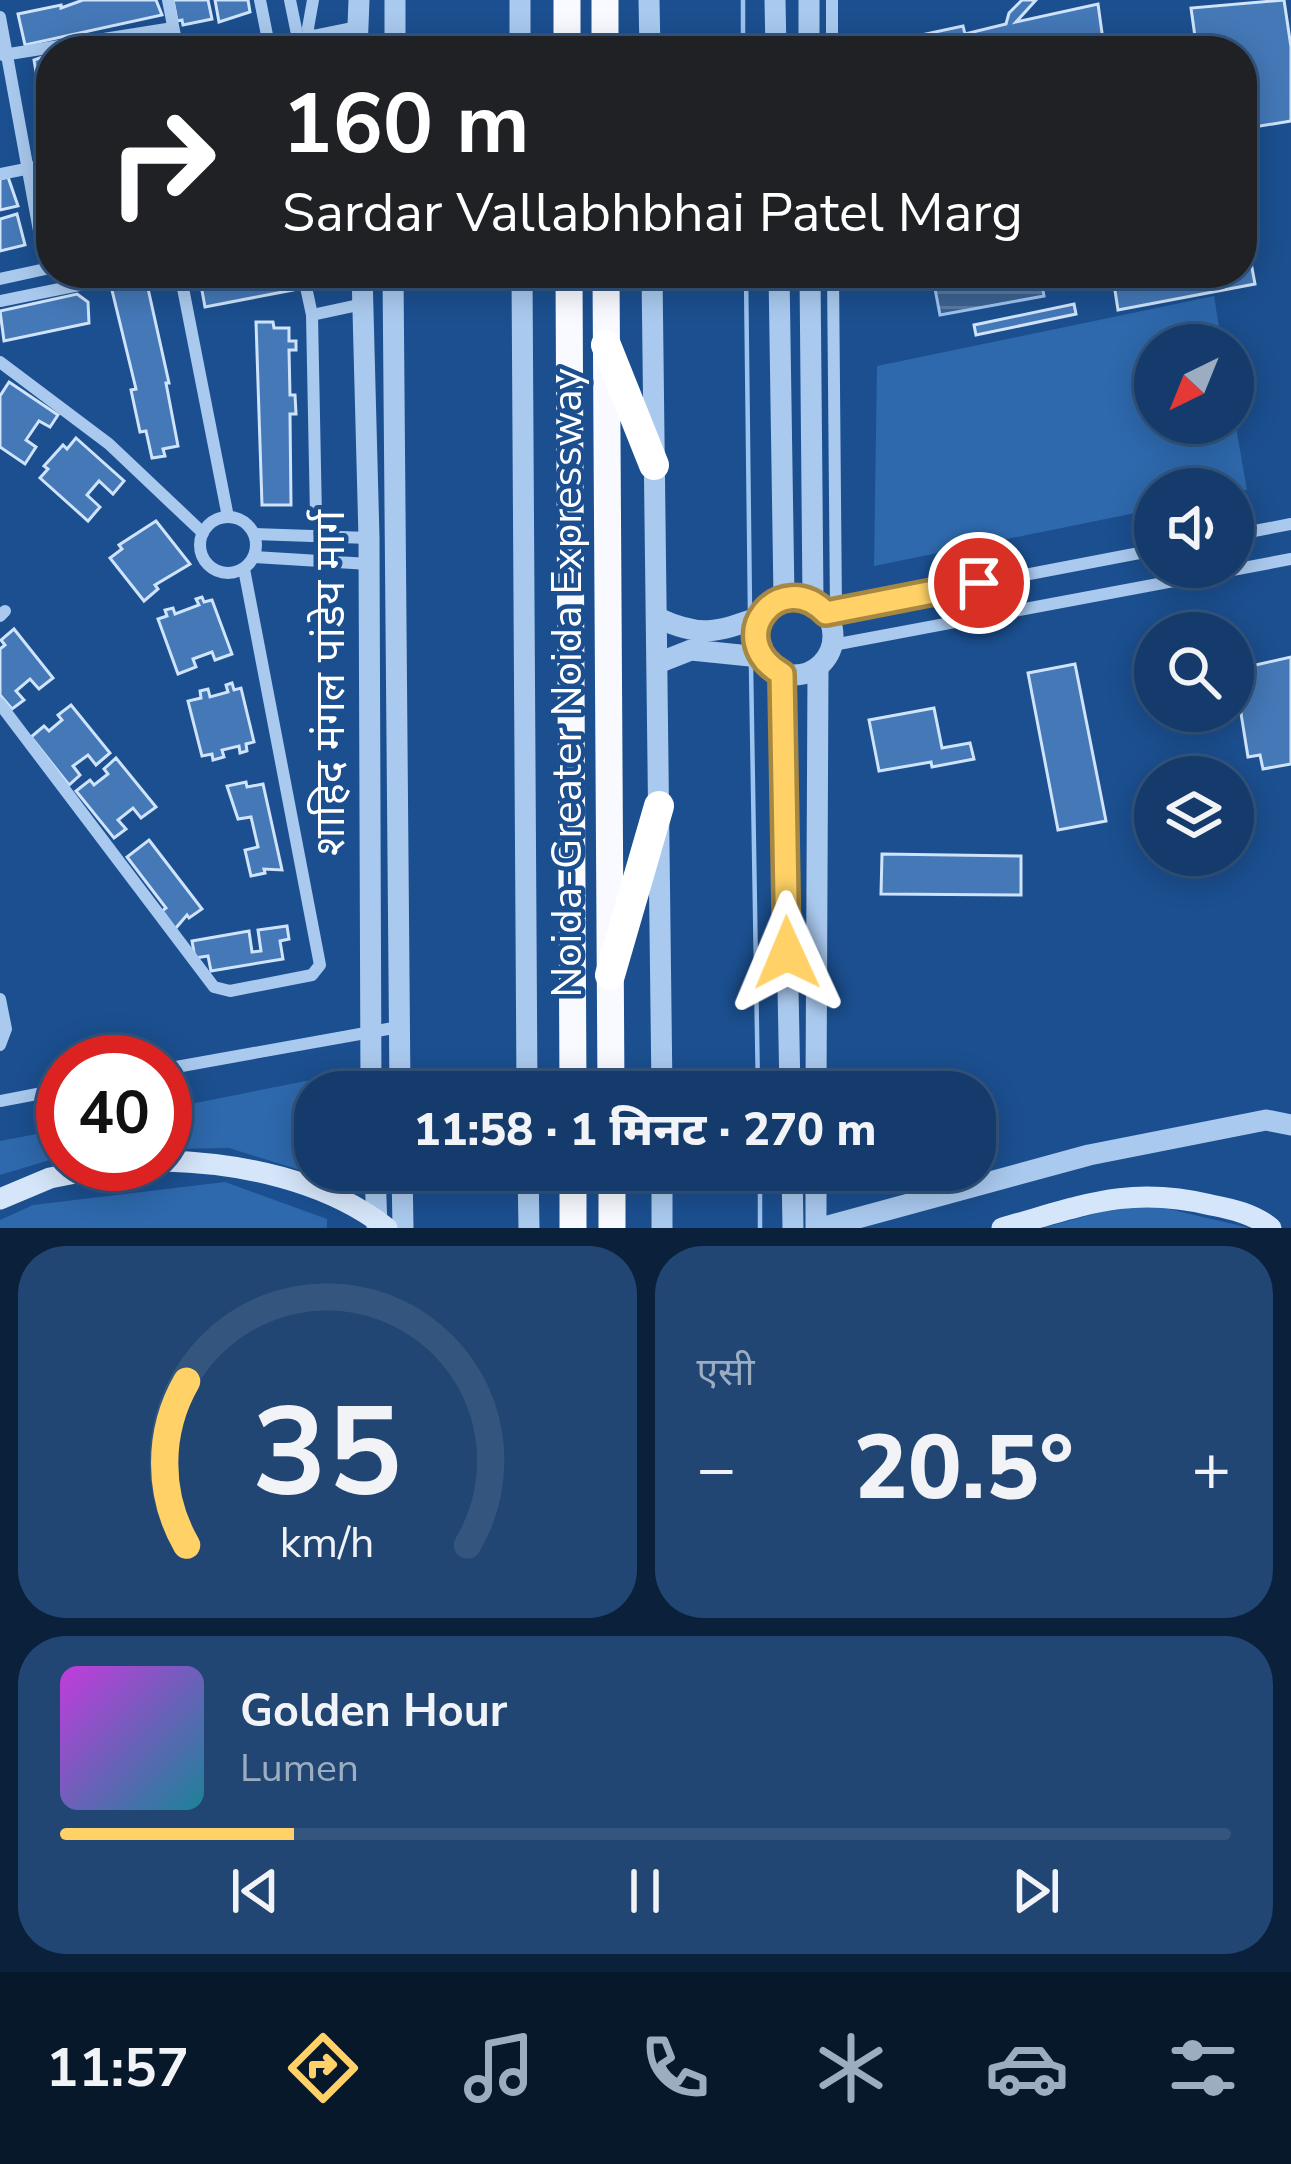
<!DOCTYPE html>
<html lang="hi">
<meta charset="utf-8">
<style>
body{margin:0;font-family:"Nunito Sans","Noto Sans Devanagari",sans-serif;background:#214673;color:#f1f3f6;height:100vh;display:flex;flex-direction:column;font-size:45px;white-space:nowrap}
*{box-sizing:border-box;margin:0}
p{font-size:39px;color:#9dadc1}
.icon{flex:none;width:66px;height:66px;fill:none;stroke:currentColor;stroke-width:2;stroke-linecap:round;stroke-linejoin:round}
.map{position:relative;height:1228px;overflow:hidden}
.panel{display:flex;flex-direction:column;gap:18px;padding:18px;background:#0b203b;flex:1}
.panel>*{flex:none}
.guide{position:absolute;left:36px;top:36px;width:1221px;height:252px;border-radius:48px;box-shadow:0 6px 30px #0003,0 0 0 3px #33557e;background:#202124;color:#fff;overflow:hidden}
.needle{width:78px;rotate:223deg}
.buttons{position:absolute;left:1134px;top:324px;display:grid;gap:24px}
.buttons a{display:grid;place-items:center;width:120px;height:120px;border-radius:50%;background:#143b6b;box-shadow:0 6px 30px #0003,0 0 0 3px #33557e;font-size:60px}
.speed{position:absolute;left:36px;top:1035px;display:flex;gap:24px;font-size:60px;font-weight:700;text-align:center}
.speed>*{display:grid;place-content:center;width:156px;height:156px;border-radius:50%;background:#143b6b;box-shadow:0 6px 30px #0003,0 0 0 3px #33557e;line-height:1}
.speed .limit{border:18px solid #d22;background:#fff;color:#111}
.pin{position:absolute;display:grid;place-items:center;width:102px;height:102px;color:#fff;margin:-51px;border:6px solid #fff;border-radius:50%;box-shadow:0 3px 12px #0007}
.me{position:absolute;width:132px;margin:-66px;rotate:359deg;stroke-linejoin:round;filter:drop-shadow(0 0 9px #0008)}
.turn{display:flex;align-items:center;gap:42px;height:252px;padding:0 48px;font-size:54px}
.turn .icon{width:156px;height:156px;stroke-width:2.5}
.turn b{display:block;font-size:84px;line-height:102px}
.big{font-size:90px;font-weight:800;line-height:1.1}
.panel .tile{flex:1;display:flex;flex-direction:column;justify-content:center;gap:18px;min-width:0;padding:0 42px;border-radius:48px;background:#214673}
.panel .dial{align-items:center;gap:0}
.dial svg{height:312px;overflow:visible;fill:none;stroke:#33557e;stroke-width:7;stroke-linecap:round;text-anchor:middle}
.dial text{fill:#f1f3f6;stroke:none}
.song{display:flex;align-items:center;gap:36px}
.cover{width:144px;height:144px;border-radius:18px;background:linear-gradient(135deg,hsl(290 70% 55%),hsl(190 70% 35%))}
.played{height:12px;border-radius:6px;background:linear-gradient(90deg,#ffd166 20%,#33557e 20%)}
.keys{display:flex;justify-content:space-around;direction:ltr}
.heat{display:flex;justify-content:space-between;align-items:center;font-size:66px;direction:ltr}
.panel .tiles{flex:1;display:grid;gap:18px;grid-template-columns:1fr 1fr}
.tile:last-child{grid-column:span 2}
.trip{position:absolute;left:294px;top:1071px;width:702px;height:120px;border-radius:48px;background:#143b6b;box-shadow:0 6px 30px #0003,0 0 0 3px #33557e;font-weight:800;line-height:120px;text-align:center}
.tab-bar{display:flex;height:192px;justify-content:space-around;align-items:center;background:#08182b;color:#9dadc1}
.tab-bar .icon{width:84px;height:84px}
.tab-bar .selected{color:#ffd166}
.tab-bar b{font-size:54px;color:#f1f3f6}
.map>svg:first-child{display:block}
</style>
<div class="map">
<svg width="1291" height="1228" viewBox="0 0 1291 1228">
<defs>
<pattern id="water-rules" width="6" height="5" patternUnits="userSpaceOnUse" patternTransform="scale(3)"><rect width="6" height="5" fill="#3c6290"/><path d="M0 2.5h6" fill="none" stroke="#597aa1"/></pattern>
</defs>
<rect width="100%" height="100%" fill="#1b4f8f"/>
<!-- green -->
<g fill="#2e69ad">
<path d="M1214 296 1222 345H1155V423H1233V410L1247 490 1155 489V509L874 566 877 366Z"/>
<path d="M336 1075V1092H315V1170H335V1181L229 1148 165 1149V1109Z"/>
<path d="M63 1129V1156L0 1175V1141Z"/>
<path d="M225 1182 327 1219V1228H0V1220L33 1205Z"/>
<path d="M1152 1205 1250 1228H1043L1105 1211Z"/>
</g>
<!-- water -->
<path fill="url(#water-rules)" stroke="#9cc4f0" stroke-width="3" d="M932 273H1040L1044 296 940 315Z"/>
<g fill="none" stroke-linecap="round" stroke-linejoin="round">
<!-- stream -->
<g stroke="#9cc4f0" stroke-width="4.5">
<path d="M743 0V51"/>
<path d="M746 273 750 612"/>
<path d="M751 666 758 1092"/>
<path d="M760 1170V1228"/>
</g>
</g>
<!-- building -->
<g fill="#4478b7" stroke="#cfe3fa" stroke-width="3">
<path d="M83 0H156L162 15 25 45 18 14 61 5V8Z"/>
<path d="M173 0H208L212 19 183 25 182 20 177 21Z"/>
<path d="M215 0H248L250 12 219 22Z"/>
<path d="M1022 0H1036L1016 22 1098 4 1104 47 1088 51H900L898 43 902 39 963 26 965 34 1006 24 1009 13Z"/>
<path d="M1284 0 1291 47V121L1242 129V51H1197L1191 8Z"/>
<path d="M51 54V143H48L34 60Z"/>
<path d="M8 177 18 206 0 210V179Z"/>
<path d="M17 214 25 245 0 251V219Z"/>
<path d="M1242 214 1255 284 1118 310 1114 284 1105 286 1103 273H1242Z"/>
<path d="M290 273 293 290 205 307 199 274Z"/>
<path d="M145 275 169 383H166L178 446 163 449 165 456 152 458 146 431 140 432 131 390 136 389 110 282 117 280 118 285 128 283 127 278Z"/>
<path d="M77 294 88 302 89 323 4 341 0 311Z"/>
<path d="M1074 304 1076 314 976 335 974 325Z"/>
<path d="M256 322H273L274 328H289V341H296V350H289L290 395H295L296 414H290L291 505H262Z"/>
<path d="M9 382 58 415 50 427 39 421 26 440 36 447 25 464 0 447V396Z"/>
<path d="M76 438 124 481 113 494 99 481 87 495 100 507 88 521 40 478 48 469 44 466 63 445 67 449Z"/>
<path d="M156 521 190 564 155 585 158 589 144 601 110 558 122 549 119 545Z"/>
<path d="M202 597 204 602 212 600 232 654 215 660 212 652 193 659 196 667 178 674 158 619 167 616 165 610 173 608 175 614 199 605 196 599Z"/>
<path d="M14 629 53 678 39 689 30 679 16 691 24 700 12 709 0 695V649L5 645 1 640Z"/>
<path d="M1291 657V764L1263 769 1260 755 1248 757 1234 670Z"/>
<path d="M1075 664 1106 821 1058 830 1028 673Z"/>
<path d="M232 683 234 690 241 688 254 742 246 744 247 751 240 753 239 746 222 750 224 757 213 760 212 754 202 756 188 701 201 698 200 691 208 689 210 697 228 692 226 685Z"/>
<path d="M71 705 110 753 96 765 88 755 73 766 80 775 69 785 31 737 44 726 49 731 62 720 58 715Z"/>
<path d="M934 708 942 748 970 743 974 759 932 767 931 762 879 771 869 720Z"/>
<path d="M116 758 156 807 141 818 133 808 118 820 126 829 114 838 76 791 90 780 94 785 108 774 104 769Z"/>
<path d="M246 782 247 787 263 784 282 870 264 869 265 873 251 876 245 850 258 847 251 817 238 819 227 786Z"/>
<path d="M149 840 202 909 189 918 187 915 175 929 162 911 166 908 127 857Z"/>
<path d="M882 854 1021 856V895L881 894Z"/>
<path d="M287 926 289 939 280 941 283 959 211 971 208 956 195 958 192 941 249 931 252 952 261 951 258 930Z"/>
</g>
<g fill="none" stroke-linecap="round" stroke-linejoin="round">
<!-- minor -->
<g stroke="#a9c9ee" stroke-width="12">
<path d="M168 0 178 51"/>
<path d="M260 0 270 50"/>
<path d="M290 0 298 39"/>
<path d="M832 0V51"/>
<path d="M0 17 46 269"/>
<path d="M269 45 358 27"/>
<path d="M311 51 308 28 313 0"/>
<path d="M3 55 173 28"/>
<path d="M0 174 51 164"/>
<path d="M180 273 228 517"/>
<path d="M303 273 312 315 316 517"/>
<path d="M833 273 836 610"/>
<path d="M0 279 50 268"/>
<path d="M0 301 138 273"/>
<path d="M312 315 363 304"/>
<path d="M0 362 109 444 203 533"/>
<circle cx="228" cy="545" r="28"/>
<path d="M254 534 369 538"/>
<path d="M1233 535 1291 524"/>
<path d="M254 557 369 564"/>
<path d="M826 613 1155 550"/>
<path d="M0 616 5 611"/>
<path d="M833 645 1291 559"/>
<path d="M0 704 214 987 230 991 312 975 320 965 244 569"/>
<path d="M0 999 6 1029 0 1045"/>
<path d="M165 1069 399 1027"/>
<path d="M0 1101 63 1089"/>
</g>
<!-- tertiary -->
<g stroke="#a9c9ee" stroke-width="21">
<path d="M520 0V51"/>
<path d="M649 0 650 51"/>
<path d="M775 0 776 51"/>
<path d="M809 0V51"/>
<path d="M357 51 359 0"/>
<path d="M395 51V0"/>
<path d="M362 273 369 538 371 1092"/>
<path d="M393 273 400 1092"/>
<path d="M522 273 527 1092"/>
<path d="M652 273 662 1092"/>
<path d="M779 273 784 598"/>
<path d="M810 273 813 601"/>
<circle cx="794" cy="636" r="39"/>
<path d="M658 618C701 638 717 632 760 617"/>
<path d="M658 663 691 650 760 657"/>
<path d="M782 674 790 1092"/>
<path d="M816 1092 818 669"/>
<path d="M375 1170 377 1228"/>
<path d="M402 1170 403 1228"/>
<path d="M528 1170 529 1228"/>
<path d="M662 1170V1228"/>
<path d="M792 1170 793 1228"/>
<path d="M816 1228V1170"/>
<path d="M821 1228 1089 1155 1266 1120 1291 1125"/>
</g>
<!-- secondary -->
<g stroke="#d6e6fa" stroke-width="21">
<path d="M165 1161C240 1163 326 1180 387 1228"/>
<path d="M0 1199 50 1178 121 1164"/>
<path d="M1002 1228C1082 1206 1128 1185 1211 1205 1232 1209 1254 1214 1271 1228"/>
</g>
<!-- trunk -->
<g stroke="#f8faff" stroke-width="27">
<path d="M567 0V51"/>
<path d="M605 0V51"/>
<path d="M569 273 573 1092"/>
<path d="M606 273 611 1092"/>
<path d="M573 1170V1228"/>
<path d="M612 1170V1228"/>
</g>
<!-- motorway -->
<g stroke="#fff" stroke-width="30">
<path d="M606 345 654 465"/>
<path d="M610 975 659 806"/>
</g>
</g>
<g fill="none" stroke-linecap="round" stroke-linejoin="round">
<defs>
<path id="route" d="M787 953 782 674C720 638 781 566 826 613L979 583"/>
</defs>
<!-- route casing -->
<use href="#route" stroke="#a68842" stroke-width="30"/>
<!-- route -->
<use href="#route" stroke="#ffd166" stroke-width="21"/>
</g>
<g text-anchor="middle" stroke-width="9" stroke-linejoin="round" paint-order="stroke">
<!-- street labels -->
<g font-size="42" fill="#fff" stroke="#1b4f8f">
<text transform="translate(329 683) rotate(-90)" y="15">शाहिद मंगल पांडेय मार्ग</text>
<text transform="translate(566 683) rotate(-90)" y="15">Noida-Greater Noida Expressway</text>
</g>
</g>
</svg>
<div class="buttons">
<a><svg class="needle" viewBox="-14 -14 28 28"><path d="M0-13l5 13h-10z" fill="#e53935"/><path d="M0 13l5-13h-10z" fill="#9dadc1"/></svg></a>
<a><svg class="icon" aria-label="sound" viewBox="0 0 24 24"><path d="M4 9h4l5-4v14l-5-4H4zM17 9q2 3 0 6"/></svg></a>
<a><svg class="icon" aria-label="search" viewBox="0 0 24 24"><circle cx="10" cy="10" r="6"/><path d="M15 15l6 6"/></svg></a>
<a><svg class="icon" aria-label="layers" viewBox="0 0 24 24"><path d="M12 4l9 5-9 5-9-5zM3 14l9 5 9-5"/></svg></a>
</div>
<div class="speed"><div class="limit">40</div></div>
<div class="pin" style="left:979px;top:583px;background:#d93025"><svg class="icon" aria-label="arrive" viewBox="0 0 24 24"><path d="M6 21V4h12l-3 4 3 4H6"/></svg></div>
<svg class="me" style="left:787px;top:953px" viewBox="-20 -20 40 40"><path d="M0-17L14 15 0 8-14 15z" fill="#ffd166" stroke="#fff" stroke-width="4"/></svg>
<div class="trip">11:58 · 1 मिनट · 270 m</div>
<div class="guide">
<div class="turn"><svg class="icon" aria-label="right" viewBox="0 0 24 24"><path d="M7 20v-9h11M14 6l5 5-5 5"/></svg><div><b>160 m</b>Sardar Vallabhbhai Patel Marg</div></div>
</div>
</div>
<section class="panel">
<div class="tiles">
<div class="tile dial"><svg viewBox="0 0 100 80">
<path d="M14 69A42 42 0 1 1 86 69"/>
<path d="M14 69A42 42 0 0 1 14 27" stroke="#ffd166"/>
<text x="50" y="56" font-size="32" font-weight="700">35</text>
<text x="50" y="72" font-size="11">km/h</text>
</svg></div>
<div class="tile"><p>एसी</p>
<div class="heat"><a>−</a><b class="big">20.5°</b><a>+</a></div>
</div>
<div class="tile">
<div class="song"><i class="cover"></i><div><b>Golden Hour</b><p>Lumen</p></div></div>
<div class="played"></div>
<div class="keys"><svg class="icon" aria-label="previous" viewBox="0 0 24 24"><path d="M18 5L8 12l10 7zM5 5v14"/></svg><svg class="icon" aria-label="pause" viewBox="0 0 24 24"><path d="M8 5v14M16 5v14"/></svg><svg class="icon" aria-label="next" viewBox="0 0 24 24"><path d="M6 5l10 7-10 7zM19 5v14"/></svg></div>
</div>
</div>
</section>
<nav class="tab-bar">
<b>11:57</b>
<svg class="icon selected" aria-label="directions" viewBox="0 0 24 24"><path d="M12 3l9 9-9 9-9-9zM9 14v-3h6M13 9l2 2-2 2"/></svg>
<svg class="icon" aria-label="music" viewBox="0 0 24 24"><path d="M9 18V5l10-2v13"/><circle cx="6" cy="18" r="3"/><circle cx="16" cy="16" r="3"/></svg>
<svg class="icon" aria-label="phone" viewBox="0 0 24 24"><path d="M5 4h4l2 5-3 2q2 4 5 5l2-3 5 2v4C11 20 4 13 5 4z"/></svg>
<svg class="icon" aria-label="climate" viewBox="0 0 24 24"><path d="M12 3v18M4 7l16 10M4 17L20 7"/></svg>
<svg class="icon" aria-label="car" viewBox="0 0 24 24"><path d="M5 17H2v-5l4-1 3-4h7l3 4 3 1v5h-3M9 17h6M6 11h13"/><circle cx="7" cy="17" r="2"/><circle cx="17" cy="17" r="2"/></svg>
<svg class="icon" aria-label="filters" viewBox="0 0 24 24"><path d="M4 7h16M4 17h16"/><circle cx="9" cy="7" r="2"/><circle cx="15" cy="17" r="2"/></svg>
</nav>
